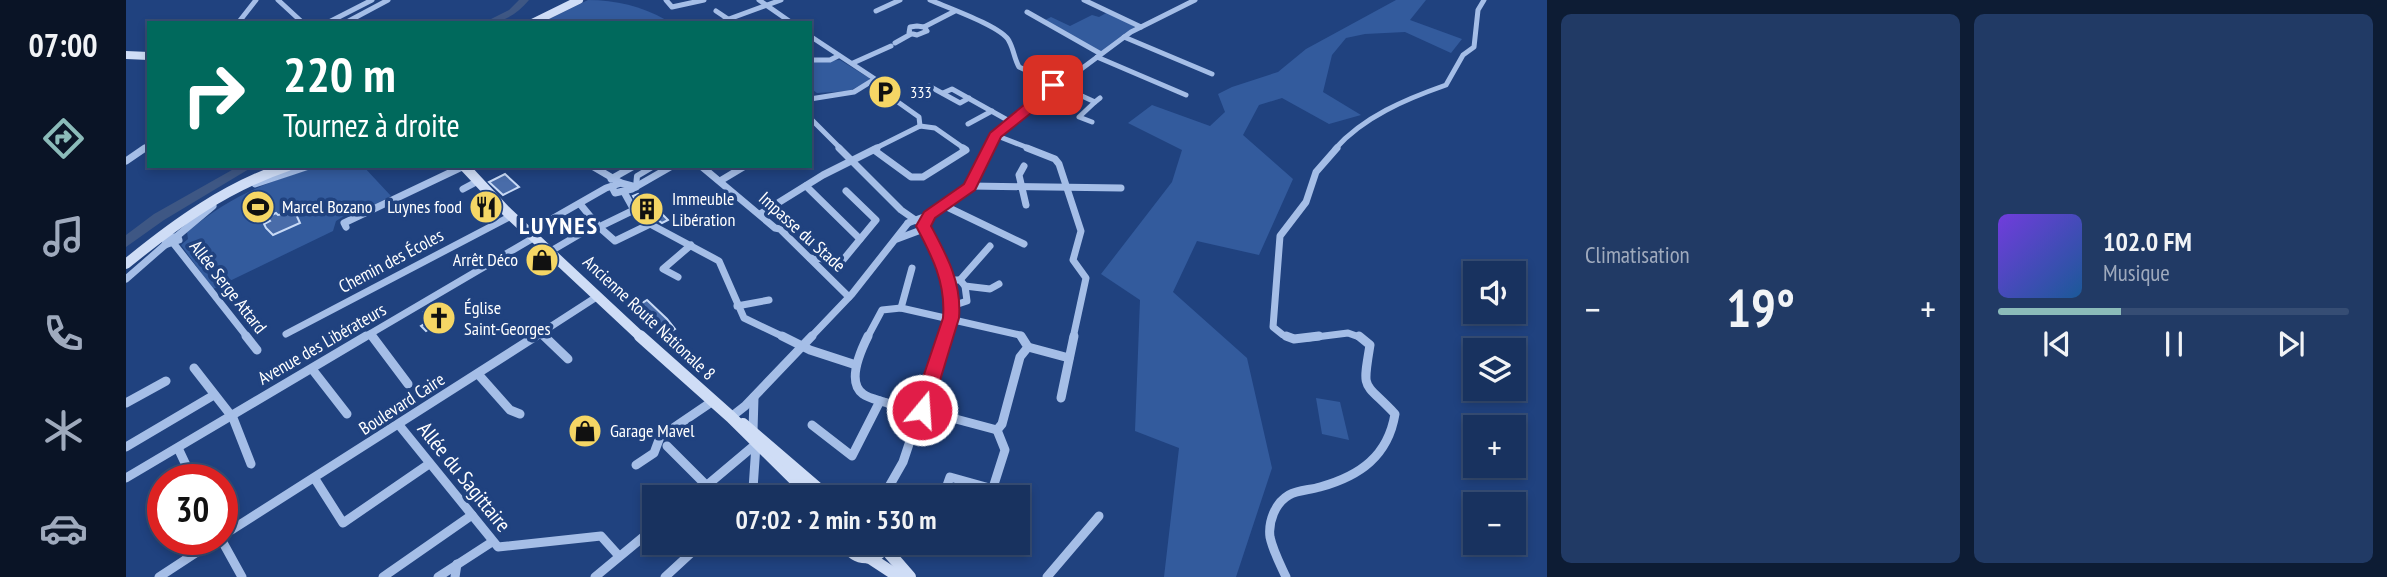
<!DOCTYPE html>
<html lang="fr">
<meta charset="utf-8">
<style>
body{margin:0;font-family:"PT Sans Narrow",sans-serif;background:#213a65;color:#f1f3f6;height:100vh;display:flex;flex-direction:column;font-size:26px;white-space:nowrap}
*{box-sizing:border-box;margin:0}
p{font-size:23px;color:#9faabd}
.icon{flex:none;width:38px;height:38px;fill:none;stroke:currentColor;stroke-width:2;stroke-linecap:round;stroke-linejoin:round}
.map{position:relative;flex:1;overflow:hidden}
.details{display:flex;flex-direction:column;gap:14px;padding:14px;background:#0d1c34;width:840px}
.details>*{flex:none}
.hud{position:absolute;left:21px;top:21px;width:665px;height:147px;border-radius:0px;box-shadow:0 4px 10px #0003,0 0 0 2px #364d74;background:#00695c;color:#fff;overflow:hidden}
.controls{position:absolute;left:1337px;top:261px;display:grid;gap:14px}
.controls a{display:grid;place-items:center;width:63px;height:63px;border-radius:0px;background:#18325f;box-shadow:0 4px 10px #0003,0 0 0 2px #364d74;font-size:35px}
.speed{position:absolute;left:21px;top:464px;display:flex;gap:14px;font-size:35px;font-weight:700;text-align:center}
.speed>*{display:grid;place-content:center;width:91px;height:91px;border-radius:50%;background:#18325f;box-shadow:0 4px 10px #0003,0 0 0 2px #364d74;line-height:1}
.speed .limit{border:10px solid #d22;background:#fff;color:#111}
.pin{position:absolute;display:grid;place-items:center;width:60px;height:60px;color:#fff;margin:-30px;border-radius:14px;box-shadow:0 4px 10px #0006}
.me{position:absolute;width:77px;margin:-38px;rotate:18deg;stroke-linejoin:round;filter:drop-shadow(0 0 5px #0008)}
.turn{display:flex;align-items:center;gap:24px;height:147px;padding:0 21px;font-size:32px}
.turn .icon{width:91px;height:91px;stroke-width:2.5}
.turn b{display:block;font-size:49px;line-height:60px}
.big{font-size:52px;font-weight:700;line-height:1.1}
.details .widget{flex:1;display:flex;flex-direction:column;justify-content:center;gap:10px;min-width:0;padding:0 24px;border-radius:10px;background:#213a65}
.song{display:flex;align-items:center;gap:21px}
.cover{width:84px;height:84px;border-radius:10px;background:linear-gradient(135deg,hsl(260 70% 55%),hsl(210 70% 35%))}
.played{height:7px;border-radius:4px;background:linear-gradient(90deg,#8bbbb9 35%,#364d74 35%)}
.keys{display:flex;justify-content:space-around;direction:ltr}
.heat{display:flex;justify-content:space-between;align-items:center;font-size:38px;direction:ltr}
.details .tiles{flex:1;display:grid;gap:14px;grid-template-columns:repeat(2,1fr)}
.trip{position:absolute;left:516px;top:485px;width:388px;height:70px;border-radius:0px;background:#18325f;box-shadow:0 4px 10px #0003,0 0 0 2px #364d74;font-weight:700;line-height:70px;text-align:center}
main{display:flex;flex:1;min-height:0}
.tab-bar{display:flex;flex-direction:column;width:126px;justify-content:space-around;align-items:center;background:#0a1426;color:#9faabd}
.tab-bar .icon{width:49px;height:49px}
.tab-bar .current{color:#8bbbb9}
.tab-bar b{font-size:32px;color:#f1f3f6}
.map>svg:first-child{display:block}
</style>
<main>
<nav class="tab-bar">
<b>07:00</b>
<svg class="icon current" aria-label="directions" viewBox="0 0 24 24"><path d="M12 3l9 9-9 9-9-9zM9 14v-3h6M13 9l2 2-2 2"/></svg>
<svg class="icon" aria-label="music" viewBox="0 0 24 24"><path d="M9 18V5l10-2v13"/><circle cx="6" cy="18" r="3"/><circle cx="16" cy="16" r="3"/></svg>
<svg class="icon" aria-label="phone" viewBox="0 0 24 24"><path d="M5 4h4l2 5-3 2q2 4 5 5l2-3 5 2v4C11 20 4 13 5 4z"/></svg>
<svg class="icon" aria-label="climate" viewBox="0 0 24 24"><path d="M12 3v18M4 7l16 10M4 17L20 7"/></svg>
<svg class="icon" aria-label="car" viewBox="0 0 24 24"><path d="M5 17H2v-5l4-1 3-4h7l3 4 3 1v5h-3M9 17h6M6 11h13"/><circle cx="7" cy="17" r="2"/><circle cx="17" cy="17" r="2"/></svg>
</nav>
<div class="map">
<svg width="1421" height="577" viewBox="0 0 1421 577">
<rect width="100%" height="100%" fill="#20427f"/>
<!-- green -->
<g fill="#335b9d">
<path d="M462 0C490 0 515 6 540 20L532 23H415Z"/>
<path d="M1270 0H1300L1284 20 1336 39 1325 53 1279 32 1239 34 1220 38 1206 55 1197 92 1235 115 1203 124 1156 98 1133 105 1117 135 1167 179 1133 255 1071 241 1047 292 1121 358 1146 468 1110 577H1038L1053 448 1009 431 1014 300 975 274 1046 182 1056 150 1002 123 1026 105 1084 126 1099 112 1092 94 1106 87 1152 72 1180 49Z"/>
<path d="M982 12 1009 27 975 52 919 20 925 17 944 26 966 15 973 17Z"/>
<path d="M714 60 743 78V81L723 91 691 93 684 88V62Z"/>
<path d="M195 166H237L265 196 227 216H218L210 221 207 231 87 289 55 245 62 239 61 232C106 195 140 182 195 166Z"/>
<path d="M1190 398 1214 402 1223 440 1196 434Z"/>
</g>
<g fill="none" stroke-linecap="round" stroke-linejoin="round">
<!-- river -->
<g fill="#3e5784" fill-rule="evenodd">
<path d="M393 0H403C390 15 377 23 357 23L383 10Z"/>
<path d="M113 166H128L38 220 0 247V235L28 214Z"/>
</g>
</g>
<!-- building -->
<g fill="#496ca9" stroke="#c8daf6" stroke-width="2">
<path d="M379 174 393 187 377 195 363 182Z"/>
<path d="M512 194 528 210 531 209 542 220 536 223 513 206 507 196Z"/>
<path d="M169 212 174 223 147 235 140 228 138 224 144 221 141 217 150 213 152 215Z"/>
<path d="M521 300 541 319 549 329 536 337 507 309Z"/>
<path d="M307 306 323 317 300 331 295 326 305 320 298 312Z"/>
</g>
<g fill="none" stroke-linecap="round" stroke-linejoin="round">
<!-- pedestrian -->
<path stroke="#a5bee7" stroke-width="6" d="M510 187 511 176 528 166"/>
<!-- minor-far2 -->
<g stroke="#a5bee7" stroke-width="5">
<path d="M152 0 177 23"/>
<path d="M540 0 546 7 578 0"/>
<path d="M633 0 666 23"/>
<path d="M804 0C820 7 877 27 883 41 888 50 888 58 893 67L969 102 974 98"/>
<path d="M958 0 1015 27"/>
<path d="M590 11 608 23"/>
<path d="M750 11 774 0"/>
<path d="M901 12 975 54"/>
<path d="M112 23 130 0"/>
<path d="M201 23 246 0"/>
<path d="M219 23 262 0"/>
<path d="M592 23 655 0"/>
<path d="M791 26 798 27 801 31 791 35 783 33 784 27Z"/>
<path d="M798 27 829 11"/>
<path d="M684 36 749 79 728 92 684 99"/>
<path d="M998 37 1086 74"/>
<path d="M769 43 785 34"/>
<path d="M971 57 1060 95"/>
<path d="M684 60H704L712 56"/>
<path d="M727 63 765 46"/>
<path d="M935 84 1005 32 1069 0"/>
<path d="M788 92 803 86 834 103 843 98"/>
<path d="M817 93 826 89 885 122"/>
<path d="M762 95 793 117 794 126"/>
<path d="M684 118 715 149"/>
<path d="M966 122 953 117 969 102"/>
<path d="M842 124 866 111"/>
<path d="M794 126 809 128 839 149"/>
<path d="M869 135 905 149"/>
<path d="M17 149 23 145"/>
<path d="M748 149 794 126"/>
<path d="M862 149 869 135 930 87H935"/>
<path d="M1209 149C1237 117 1280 99 1320 85L1337 55 1348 47 1352 10 1358 0"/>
</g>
<!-- minor-far1 -->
<g stroke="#a5bee7" stroke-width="7">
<path d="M713 148 775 210 798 226"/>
<path d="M901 148 929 159 933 164 955 231 947 260 960 278 947 338"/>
<path d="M748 150 785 177H797L840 150 837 148"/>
<path d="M0 161 19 148"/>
<path d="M466 166 495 183"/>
<path d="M575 166 649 228 654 229 723 297"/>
<path d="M898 166 893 175 900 205"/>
<path d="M485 179 508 166"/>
<path d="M594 181 619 166"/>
<path d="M129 184 183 166"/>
<path d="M680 186 734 239"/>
<path d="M844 186 995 188"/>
<path d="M486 187 489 193 506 189 546 166"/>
<path d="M337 189 352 181"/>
<path d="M498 192 508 210 524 224 593 261 618 318 660 338"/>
<path d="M454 204 473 227"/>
<path d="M819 206 898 244"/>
<path d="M508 210 473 227 489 241 524 224"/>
<path d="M634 214 697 175 751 148"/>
<path d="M782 223 803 215 844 186 863 148"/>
<path d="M220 227 218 223 338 166"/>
<path d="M797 228C821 267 833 293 818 338"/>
<path d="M403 232 480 188 495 183 510 187"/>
<path d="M47 237H52L53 240 39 245 40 240Z"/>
<path d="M50 237 87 206"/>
<path d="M771 239 795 230 798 226"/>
<path d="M48 244 122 338"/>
<path d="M425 251 471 224"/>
<path d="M684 258 717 260 750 220 720 191"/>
<path d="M552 277 537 269 565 245"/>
<path d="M0 279 39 245"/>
<path d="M824 280H834L839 286 864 289 873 284"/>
<path d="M834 280 864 246"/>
<path d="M611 306 643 300"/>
<path d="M826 306 841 301 839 286"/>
<path d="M775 308 786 268"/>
<path d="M414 333 420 338"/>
<path d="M160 334 385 216"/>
<path d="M244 334 247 338"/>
<path d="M237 338 409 237"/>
<path d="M407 338 472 296"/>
<path d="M684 338 726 294 782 223"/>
<path d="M741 338 756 310 775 308 894 335 896 338"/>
<path d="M1167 338 1157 335 1147 327 1154 236 1180 202 1190 172 1211 148"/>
<path d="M1182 338 1222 333 1236 338"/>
</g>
<!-- minor -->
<g stroke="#a5bee7" stroke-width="9">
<path d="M120 336 131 350"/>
<path d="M246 336 282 384"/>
<path d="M418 336 442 359"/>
<path d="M656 336 684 350 730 365"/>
<path d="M742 336C735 350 720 382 737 394 742 398 752 400 758 402 771 406 782 410 796 410L871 430 876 424 894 357 902 347 895 336"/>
<path d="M1160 336 1168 339 1193 336"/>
<path d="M902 347 943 358"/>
<path d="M68 368 107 418 125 464"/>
<path d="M186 369 221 414"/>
<path d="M352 374 384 410 394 414"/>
<path d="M935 398 948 336"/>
<path d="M0 403 40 381"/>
<path d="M605 417 619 406 686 336"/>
<path d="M273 425 372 547 475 536 493 556"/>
<path d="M686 425 726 456 754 401"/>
<path d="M627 431 628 397"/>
<path d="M541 446 581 486"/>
<path d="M0 447 88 395"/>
<path d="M52 448 67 480"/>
<path d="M510 465 528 453 534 437 587 401"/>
<path d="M0 478 240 336"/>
<path d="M189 479 217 523 303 464"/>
<path d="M819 491 824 477 867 489"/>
<path d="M567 497 630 444"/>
<path d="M622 497 627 489 630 445"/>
<path d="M757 497 777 462 819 336"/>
<path d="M864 497 879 450 871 430"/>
<path d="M96 536 410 336"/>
<path d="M95 539 116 577"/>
<path d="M33 577 91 539"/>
<path d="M257 577 346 515"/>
<path d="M312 577 366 542"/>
<path d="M329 577 331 564"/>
<path d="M469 577 528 528"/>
<path d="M539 577 577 542"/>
<path d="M921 577 973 516"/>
<path d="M1160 577C1154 564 1147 551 1144 537 1142 522 1149 503 1163 495 1172 490 1184 490 1194 487 1234 476 1262 456 1269 414 1237 380 1236 393 1244 345L1233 336"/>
</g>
<!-- secondary-far2 -->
<g stroke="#cfddf6" stroke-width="8">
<path d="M406 23 453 0"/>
<path d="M0 55 23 56"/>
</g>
<!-- secondary-far1 -->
<g stroke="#cfddf6" stroke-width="10">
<path d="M338 166 381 212 516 338"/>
<path d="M0 264C50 223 100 187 162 166"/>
</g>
<!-- secondary -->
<g stroke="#cfddf6" stroke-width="12">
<path d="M514 336 605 417 686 497"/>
<path d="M617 424 702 497"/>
<path d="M717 542C730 562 750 563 763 542"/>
<path d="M764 542V554L784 577"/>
<path d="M744 558 773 577"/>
</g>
</g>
<!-- route -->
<path fill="#e11d48" stroke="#92132f" stroke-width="2" d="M927 81 934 85V90L875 137 849 190 809 218 805 226C821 256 836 283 833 318L805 410 802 416 796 418 789 416 786 410 817 318C820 283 806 256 790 226L798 212 838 184 864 133Z"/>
<!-- icons -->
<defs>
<symbol id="parking-disc" viewBox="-11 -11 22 22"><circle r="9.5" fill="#f5d665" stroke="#20427f"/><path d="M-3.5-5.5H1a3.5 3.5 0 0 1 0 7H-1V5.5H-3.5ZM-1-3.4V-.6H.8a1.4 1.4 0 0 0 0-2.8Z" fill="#111"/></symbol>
<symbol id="stadium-disc" viewBox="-11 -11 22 22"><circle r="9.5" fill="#f5d665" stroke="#20427f"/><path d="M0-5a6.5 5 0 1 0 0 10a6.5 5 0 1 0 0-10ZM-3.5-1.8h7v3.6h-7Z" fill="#111"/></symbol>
<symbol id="restaurant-disc" viewBox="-11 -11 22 22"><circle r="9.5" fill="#f5d665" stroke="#20427f"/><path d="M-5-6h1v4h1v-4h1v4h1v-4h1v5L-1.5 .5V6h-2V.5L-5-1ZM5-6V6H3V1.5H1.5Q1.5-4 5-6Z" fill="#111"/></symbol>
<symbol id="building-disc" viewBox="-11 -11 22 22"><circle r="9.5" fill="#f5d665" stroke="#20427f"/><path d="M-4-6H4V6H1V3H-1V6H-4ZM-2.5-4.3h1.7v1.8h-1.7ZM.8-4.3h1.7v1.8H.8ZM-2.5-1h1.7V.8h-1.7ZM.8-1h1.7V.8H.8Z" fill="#111"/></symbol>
<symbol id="shop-disc" viewBox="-11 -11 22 22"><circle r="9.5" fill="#f5d665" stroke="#20427f"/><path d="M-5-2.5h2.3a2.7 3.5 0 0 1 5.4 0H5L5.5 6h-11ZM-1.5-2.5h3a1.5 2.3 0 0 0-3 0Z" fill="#111"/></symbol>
<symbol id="church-disc" viewBox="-11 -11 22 22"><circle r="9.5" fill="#f5d665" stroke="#20427f"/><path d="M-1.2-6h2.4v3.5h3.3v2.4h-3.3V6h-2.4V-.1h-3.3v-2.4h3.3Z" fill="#111"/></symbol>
</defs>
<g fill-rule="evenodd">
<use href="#parking-disc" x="740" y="73" width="38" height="38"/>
<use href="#stadium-disc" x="113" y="188" width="38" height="38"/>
<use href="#restaurant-disc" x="341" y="188" width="38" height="38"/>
<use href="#building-disc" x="502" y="190" width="38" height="38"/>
<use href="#shop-disc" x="397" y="241" width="38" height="38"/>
<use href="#church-disc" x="294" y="299" width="38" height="38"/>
<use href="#shop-disc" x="440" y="412" width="38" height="38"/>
</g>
<g text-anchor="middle" stroke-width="7" stroke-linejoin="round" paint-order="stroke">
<!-- far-poi labels -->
<g font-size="16" fill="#fff" stroke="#20427f" text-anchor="start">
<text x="784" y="98">333</text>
</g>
<!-- poi labels -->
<g font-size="18" fill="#fff" stroke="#20427f" text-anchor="start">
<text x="546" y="205">Immeuble<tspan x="546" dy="21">Libération</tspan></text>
<text x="156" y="213">Marcel Bozano</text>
<text x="336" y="213" text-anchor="end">Luynes food</text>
<text x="392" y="266" text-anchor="end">Arrêt Déco</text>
<text x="338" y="314">Église<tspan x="338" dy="21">Saint-Georges</tspan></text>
<text x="484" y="437">Garage Mavel</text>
</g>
<!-- street labels -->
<g font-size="18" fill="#fff" stroke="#20427f">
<text transform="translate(676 232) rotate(42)" y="6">Impasse du Stade</text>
<text transform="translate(265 261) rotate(-28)" y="6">Chemin des Écoles</text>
<text transform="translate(102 287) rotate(52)" y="6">Allée Serge Attard</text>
<text transform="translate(523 318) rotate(43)" y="6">Ancienne Route Nationale 8</text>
<text transform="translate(196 344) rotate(-30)" y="6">Avenue des Libérateurs</text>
<text transform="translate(276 404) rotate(-33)" y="6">Boulevard Caire</text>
</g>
<!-- near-street labels -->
<g font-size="21" fill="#fff" stroke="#20427f">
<text transform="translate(338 477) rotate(51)" y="7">Allée du Sagittaire</text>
</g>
<!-- district labels -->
<g font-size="24" font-weight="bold" letter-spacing="2" fill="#fff" stroke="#20427f">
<text x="433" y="234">LUYNES</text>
</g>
</g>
</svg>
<div class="controls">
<a><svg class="icon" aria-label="sound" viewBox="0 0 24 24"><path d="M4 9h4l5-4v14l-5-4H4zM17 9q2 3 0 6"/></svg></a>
<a><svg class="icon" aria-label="layers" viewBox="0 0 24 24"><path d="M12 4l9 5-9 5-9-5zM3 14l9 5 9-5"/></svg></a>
<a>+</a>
<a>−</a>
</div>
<div class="speed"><div class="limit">30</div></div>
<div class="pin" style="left:927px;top:85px;background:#d93025"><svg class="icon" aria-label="arrive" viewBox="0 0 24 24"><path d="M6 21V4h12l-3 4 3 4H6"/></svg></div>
<svg class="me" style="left:796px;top:410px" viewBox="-20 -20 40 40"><circle r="17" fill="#e11d48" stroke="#fff" stroke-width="3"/><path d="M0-11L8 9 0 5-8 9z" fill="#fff"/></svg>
<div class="trip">07:02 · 2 min · 530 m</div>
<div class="hud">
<div class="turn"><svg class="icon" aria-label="right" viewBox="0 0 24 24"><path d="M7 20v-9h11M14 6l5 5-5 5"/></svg><div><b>220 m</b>Tournez à droite</div></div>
</div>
</div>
<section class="details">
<div class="tiles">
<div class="widget"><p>Climatisation</p>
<div class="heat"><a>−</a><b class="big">19°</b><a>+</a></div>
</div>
<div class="widget">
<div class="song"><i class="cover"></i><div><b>102.0 FM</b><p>Musique</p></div></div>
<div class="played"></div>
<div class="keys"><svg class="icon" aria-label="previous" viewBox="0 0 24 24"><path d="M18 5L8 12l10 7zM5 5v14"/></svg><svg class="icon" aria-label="pause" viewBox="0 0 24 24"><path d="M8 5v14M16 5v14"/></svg><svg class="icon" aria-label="next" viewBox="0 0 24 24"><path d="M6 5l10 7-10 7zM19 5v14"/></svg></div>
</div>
</div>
</section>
</main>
